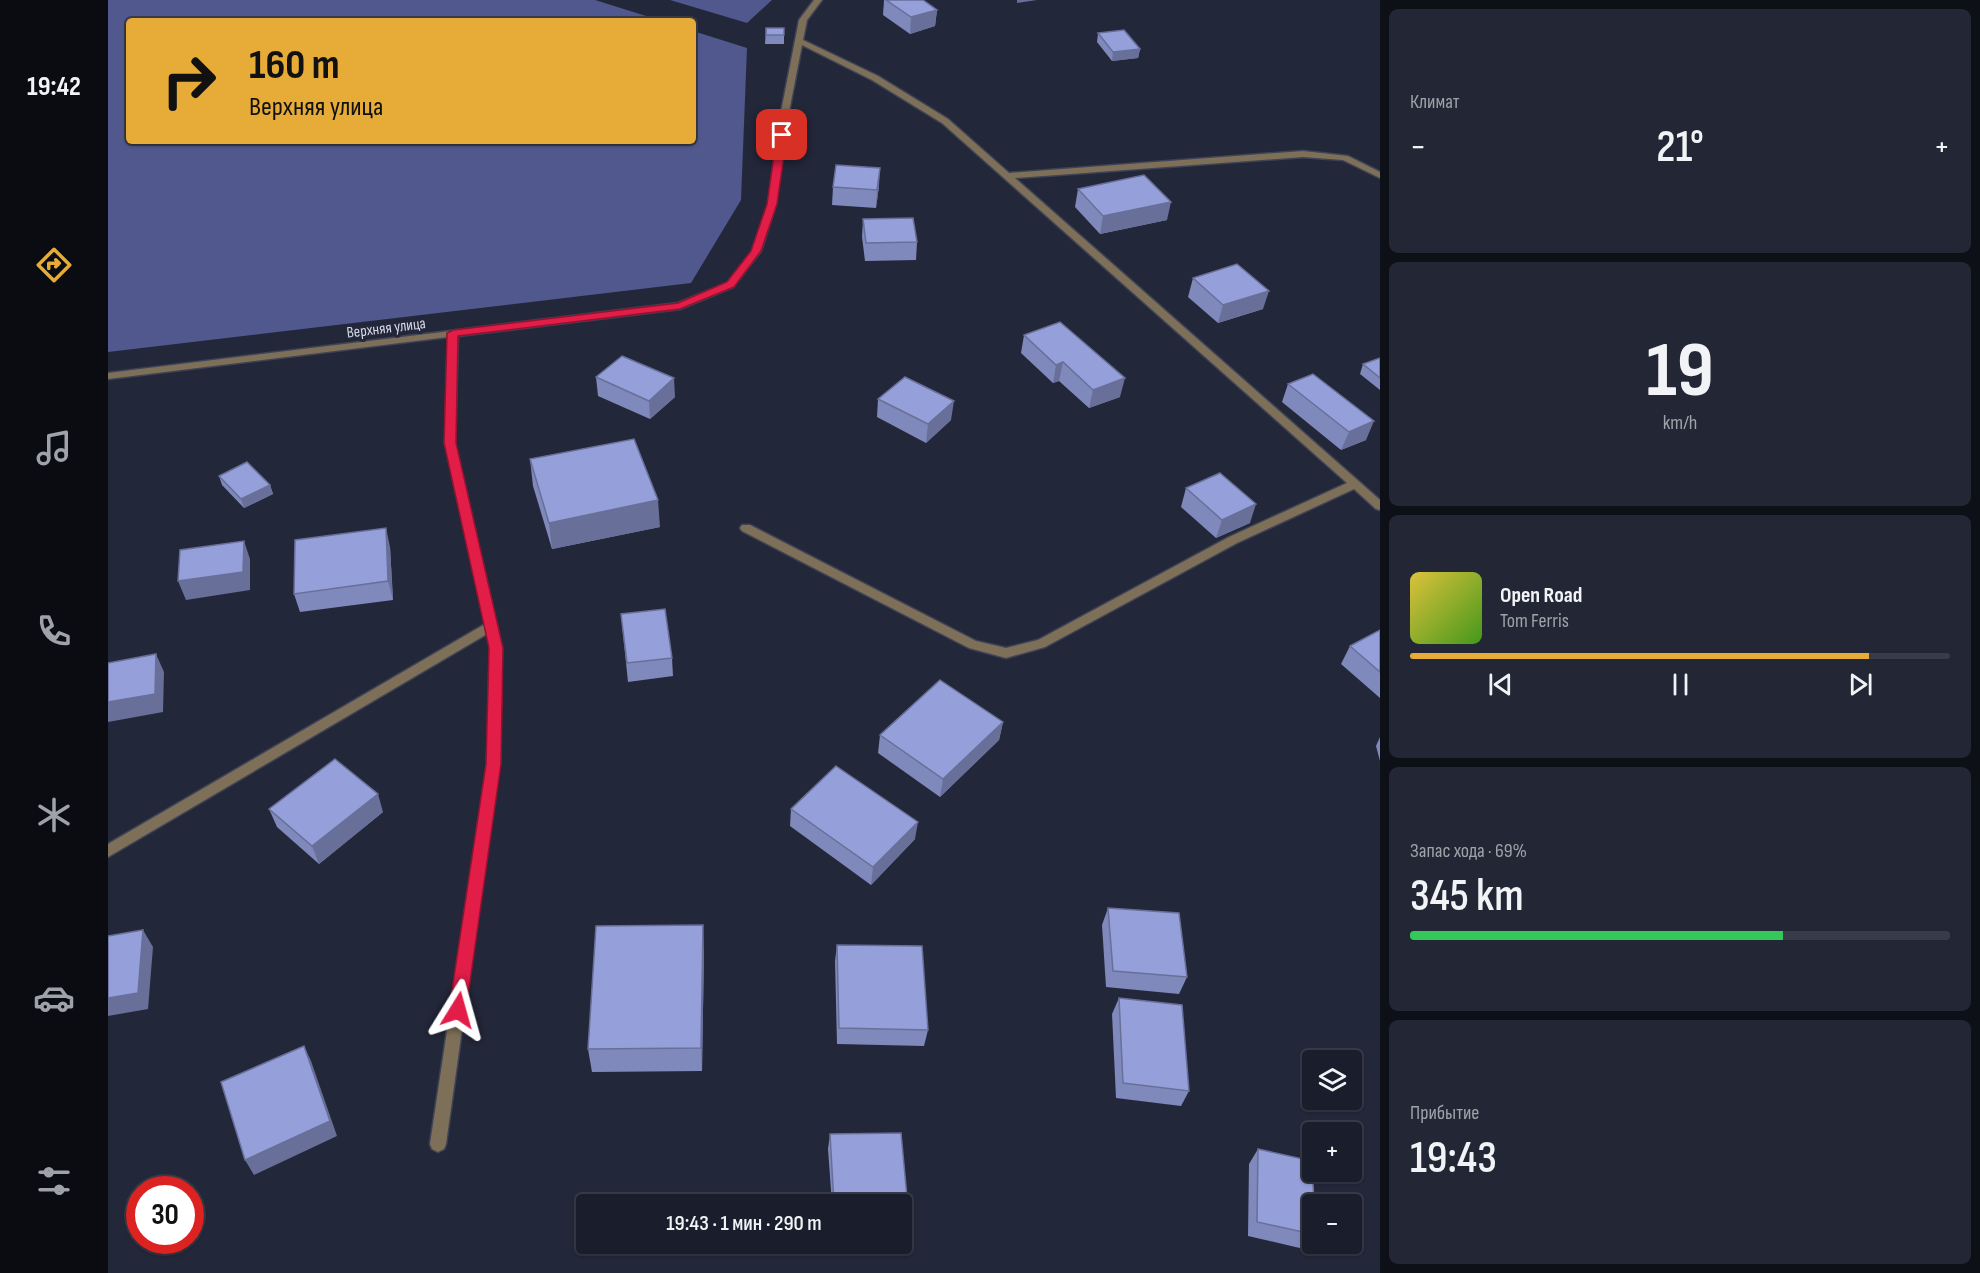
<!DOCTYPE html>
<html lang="ru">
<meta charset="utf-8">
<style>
body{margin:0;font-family:"Sofia Sans Condensed",sans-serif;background:#232634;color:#f1f3f6;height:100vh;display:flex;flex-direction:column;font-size:22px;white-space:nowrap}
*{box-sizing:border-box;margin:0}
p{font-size:20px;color:#9fa2a9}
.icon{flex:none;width:33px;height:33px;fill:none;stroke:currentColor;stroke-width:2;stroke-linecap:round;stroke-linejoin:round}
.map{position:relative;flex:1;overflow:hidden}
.details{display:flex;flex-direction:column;gap:9px;padding:9px;background:#0e1018;width:600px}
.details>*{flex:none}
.banner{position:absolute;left:18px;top:18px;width:570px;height:126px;border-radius:6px;box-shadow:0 2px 4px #0004,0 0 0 2px #383b48;background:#e7ac37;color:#111;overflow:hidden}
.buttons{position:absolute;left:1194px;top:1050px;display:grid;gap:12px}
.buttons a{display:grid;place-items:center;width:60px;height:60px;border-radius:6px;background:#1a1d2c;box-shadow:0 2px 4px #0004,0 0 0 2px #383b48;font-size:30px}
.speed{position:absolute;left:18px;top:1176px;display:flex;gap:12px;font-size:30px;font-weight:700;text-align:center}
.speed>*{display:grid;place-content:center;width:78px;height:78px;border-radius:50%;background:#1a1d2c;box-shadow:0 2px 4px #0004,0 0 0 2px #383b48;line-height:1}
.speed .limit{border:9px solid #d22;background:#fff;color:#111}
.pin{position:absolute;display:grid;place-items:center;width:51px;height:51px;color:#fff;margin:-26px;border-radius:12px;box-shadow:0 3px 9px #0006}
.me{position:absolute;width:66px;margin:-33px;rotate:8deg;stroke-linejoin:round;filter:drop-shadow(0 0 4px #0008)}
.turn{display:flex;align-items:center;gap:21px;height:126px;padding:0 24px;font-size:27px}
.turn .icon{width:78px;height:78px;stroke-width:2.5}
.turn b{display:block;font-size:42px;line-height:51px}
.big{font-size:45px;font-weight:600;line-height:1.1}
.details .widget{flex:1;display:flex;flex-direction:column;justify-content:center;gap:9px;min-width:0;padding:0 21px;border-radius:9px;background:#232634}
.details .dial{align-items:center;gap:0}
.dial b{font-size:78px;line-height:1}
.song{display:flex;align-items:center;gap:18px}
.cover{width:72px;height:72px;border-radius:9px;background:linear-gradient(135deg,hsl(50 70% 55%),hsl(100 70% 35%))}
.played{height:6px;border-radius:3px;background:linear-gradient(90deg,#e7ac37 85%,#383b48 85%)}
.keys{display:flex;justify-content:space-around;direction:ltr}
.heat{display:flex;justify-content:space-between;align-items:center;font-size:33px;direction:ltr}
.charge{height:9px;border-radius:4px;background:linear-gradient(90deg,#34c759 69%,#383b48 0)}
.trip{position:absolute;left:468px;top:1194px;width:336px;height:60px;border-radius:6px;background:#1a1d2c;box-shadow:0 2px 4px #0004,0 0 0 2px #383b48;font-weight:600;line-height:60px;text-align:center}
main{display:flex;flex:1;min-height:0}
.tabs{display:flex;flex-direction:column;width:108px;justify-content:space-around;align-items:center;background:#0a0c12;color:#9fa2a9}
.tabs .icon{width:42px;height:42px}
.tabs .active{color:#e7ac37}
.tabs b{font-size:27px;color:#f1f3f6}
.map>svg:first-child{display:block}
</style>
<main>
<nav class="tabs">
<b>19:42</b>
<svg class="icon active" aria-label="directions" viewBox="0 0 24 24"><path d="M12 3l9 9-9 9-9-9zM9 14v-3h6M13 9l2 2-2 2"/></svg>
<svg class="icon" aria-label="music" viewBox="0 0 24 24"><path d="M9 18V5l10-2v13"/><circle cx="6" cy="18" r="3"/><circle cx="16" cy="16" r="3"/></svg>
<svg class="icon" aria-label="phone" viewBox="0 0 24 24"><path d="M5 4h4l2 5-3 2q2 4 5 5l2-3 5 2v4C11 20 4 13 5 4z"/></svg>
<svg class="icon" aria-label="climate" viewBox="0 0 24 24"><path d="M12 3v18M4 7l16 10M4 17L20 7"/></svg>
<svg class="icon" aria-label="car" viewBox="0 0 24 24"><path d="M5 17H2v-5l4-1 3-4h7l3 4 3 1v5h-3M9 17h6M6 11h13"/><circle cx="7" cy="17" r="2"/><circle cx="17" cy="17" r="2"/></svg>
<svg class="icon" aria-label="filters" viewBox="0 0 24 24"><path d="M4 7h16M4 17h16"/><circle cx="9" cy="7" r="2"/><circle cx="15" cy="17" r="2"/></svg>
</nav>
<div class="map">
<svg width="1272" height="1273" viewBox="0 0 1272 1273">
<rect width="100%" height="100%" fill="#23273a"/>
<!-- forest -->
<g fill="#50588e">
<path d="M0 0H487L554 21H21V141H585V31L639 48 633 200 583 283 0 352Z"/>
<path d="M562 0H664L639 23Z"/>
</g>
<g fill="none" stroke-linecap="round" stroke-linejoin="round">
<defs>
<path id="street" d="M706 0H714L699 20 695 40 770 76 840 119 901 173 1195 151 1240 156 1272 172V178L1235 160 1195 157 907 178 1272 500V510L1268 509 1246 489 1129 543 937 647 898 658 861 648 634 531 632 528 634 525H642L868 641 898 648 930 640 1121 537 1239 483 834 123 764 80 694 45 681 112 668 204 653 251 625 287 572 309 350 336 347 443 394 648 391 764 338 1144 336 1149 330 1152 324 1149 322 1144 379 764 382 648 379 634 0 857V844L377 624 337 443 340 337 0 379V373L570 303 619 283 644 251 660 204 673 112 691 20Z"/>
</defs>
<!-- street casing -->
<use href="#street" stroke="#3f4355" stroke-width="3"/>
<!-- street -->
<use href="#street" fill="#7e7058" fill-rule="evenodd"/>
</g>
<!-- wall -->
<g fill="#8089bb">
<path d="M776 0H815L829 10 827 26 802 34 775 15Z"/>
<path d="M658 28H676V44H657Z"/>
<path d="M990 33 1032 49 1030 58 1004 61 989 42Z"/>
<path d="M771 186 768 208 724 205 725 187Z"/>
<path d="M970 189 1059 220 992 234 967 207Z"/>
<path d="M755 219 809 242 808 260 757 261 754 237Z"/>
<path d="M1085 278 1155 309 1110 323 1080 297Z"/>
<path d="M916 335 1012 397 981 408 951 381 945 383 913 353Z"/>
<path d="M1272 358V390L1252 374 1255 364Z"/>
<path d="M488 377 567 397 542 419 490 396Z"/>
<path d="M1180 384 1258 440 1233 450 1174 402Z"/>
<path d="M770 399 843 420 818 443 769 417Z"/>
<path d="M422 459 552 527 444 549 425 486Z"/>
<path d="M111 476 162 485 165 494 136 508 114 485Z"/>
<path d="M1078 488 1142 523 1108 538 1073 507Z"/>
<path d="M282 547 285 600 192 612 186 594Z"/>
<path d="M513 614 564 658 565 676 520 682Z"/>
<path d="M1272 630V698L1233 664 1242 646Z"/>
<path d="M895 722 891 740 832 797 770 753 772 735Z"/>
<path d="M1272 737V761L1268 746Z"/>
<path d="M161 809 275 812 211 864 169 827Z"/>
<path d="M683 809 807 839 763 885 682 826Z"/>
<path d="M1000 908 1079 977 1071 994 998 987 994 925Z"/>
<path d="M729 945 820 1030 816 1046 729 1044 727 961Z"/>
<path d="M596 950 594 1071 484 1072 480 1049Z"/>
<path d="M1011 998 1081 1091 1073 1106 1008 1098 1004 1014Z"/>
<path d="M793 1133 802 1229 799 1243H794V1204H724L720 1149 722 1134Z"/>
<path d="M1150 1149 1204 1204V1238L1196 1249 1140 1236 1141 1164Z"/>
</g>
<!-- shaded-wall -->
<g fill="#686f99">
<path d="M909 0H929L909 3Z"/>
<path d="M829 10 827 26 802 34 803 17Z"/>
<path d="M1032 49 1030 58 1004 61 1005 52Z"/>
<path d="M772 168 771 186 768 208 769 190Z"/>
<path d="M1063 202 1059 220 992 234 995 216Z"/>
<path d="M1161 291 1155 309 1110 323 1115 305Z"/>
<path d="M955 362 951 381 945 383 948 365Z"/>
<path d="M566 378 567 397 542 419 541 401Z"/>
<path d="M1017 378 1012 397 981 408 985 390Z"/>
<path d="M846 401 843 420 818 443 820 424Z"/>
<path d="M1266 421 1258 440 1233 450 1241 432Z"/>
<path d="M162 485 165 494 136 508 133 499Z"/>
<path d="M550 500 552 527 444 549 441 523Z"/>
<path d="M1148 504 1142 523 1108 538 1114 520Z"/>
<path d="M278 528 282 547 285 600 280 581Z"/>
<path d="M136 541 142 559V590L78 600 70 581Z"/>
<path d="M48 654 56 672 55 712 0 722V702Z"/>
<path d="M895 722 891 740 832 797 835 779Z"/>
<path d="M270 794 275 812 211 864 204 846Z"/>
<path d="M810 822 807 839 763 885 765 867Z"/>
<path d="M595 925 596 950 594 1071 593 1048Z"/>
<path d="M35 930 45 947 40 1009 0 1016V998Z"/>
<path d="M196 1046 203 1061 229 1136 146 1175 137 1160Z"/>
</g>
<!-- building -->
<g fill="#959fda" stroke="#686f99" stroke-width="1.5">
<path d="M778 0H815L829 10 803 17Z"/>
<rect x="658" y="28" width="18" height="7"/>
<path d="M1016 30 1032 49 1005 52 990 33Z"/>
<path d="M728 165 772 168 769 190 725 187Z"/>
<path d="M1036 175 1063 202 995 216 970 189Z"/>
<path d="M805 218 809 242 758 243 755 219Z"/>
<path d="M1129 264 1161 291 1115 305 1085 278Z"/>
<path d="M952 322 1017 378 985 390 955 362 948 365 916 335Z"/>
<path d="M514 356 566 378 541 401 488 377Z"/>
<path d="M1272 358V378L1255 364Z"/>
<path d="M1205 374 1266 421 1241 432 1180 384Z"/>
<path d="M797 377 846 401 820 424 770 399Z"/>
<path d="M526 439 550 500 441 523 422 459Z"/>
<path d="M139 462 162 485 133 499 111 476Z"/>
<path d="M1112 473 1148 504 1114 520 1078 488Z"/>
<path d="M278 528 280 581 186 594 187 540Z"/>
<path d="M136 541 135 572 70 581 72 550Z"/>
<path d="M557 609 564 658 519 663 513 614Z"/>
<path d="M1272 630V672L1242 646Z"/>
<path d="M48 654 47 694 0 702V663Z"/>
<path d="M832 680 895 722 835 779 772 735Z"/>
<path d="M227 759 270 794 204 846 161 809Z"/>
<path d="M728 766 810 822 765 867 683 809Z"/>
<path d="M1000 908 1071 913 1079 977 1005 971Z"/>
<path d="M595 925 593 1048 480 1049 488 926Z"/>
<path d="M35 930 30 993 0 998V936Z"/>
<path d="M729 945 814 946 820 1030 731 1028Z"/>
<path d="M1011 998 1074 1005 1081 1091 1015 1083Z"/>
<path d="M196 1046 222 1121 137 1160 113 1082Z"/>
<path d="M793 1133 802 1229H794V1204H726L722 1134Z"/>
<path d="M1150 1149 1204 1161 1206 1204H1204V1234L1149 1222Z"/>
</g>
<!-- route -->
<path fill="#e11d48" stroke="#92132f" stroke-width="1.5" d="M674 132 679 135 669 204 653 251 626 287 572 309 350 336 348 443 395 648 393 764 358 1010 356 1015 350 1017 344 1015 341 1010 378 764 381 648 336 443 339 333 345 330 570 303 619 282 643 251 659 204 669 135Z"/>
<g text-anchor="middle" stroke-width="6" stroke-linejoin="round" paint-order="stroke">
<!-- far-street labels -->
<g font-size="16" fill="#d5d8e5" stroke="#23273a">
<text transform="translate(278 327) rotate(-7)" y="6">Верхняя улица</text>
</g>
</g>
</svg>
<div class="buttons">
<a><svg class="icon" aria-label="layers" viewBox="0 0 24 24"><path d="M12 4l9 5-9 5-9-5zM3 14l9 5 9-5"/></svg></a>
<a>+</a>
<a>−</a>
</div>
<div class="speed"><div class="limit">30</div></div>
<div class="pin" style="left:674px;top:135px;background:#d93025"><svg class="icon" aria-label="arrive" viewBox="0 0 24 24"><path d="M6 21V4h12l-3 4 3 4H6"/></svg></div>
<svg class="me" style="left:350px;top:1010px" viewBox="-20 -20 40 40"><path d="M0-17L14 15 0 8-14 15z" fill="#e11d48" stroke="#fff" stroke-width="4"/></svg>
<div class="trip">19:43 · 1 мин · 290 m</div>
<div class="banner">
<div class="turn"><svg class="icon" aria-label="right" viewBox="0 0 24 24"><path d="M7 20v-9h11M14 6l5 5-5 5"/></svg><div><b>160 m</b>Верхняя улица</div></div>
</div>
</div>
<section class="details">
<div class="widget"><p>Климат</p>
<div class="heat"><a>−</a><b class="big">21°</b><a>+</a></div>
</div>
<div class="widget dial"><b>19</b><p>km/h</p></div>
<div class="widget">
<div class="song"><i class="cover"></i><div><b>Open Road</b><p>Tom Ferris</p></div></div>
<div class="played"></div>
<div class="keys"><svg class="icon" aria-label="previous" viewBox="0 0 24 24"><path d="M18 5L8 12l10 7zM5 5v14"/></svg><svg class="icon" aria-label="pause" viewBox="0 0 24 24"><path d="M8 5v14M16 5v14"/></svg><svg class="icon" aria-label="next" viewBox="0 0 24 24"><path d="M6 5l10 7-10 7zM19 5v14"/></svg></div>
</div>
<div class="widget"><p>Запас хода · 69%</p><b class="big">345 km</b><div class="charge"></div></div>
<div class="widget"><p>Прибытие</p><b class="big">19:43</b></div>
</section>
</main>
